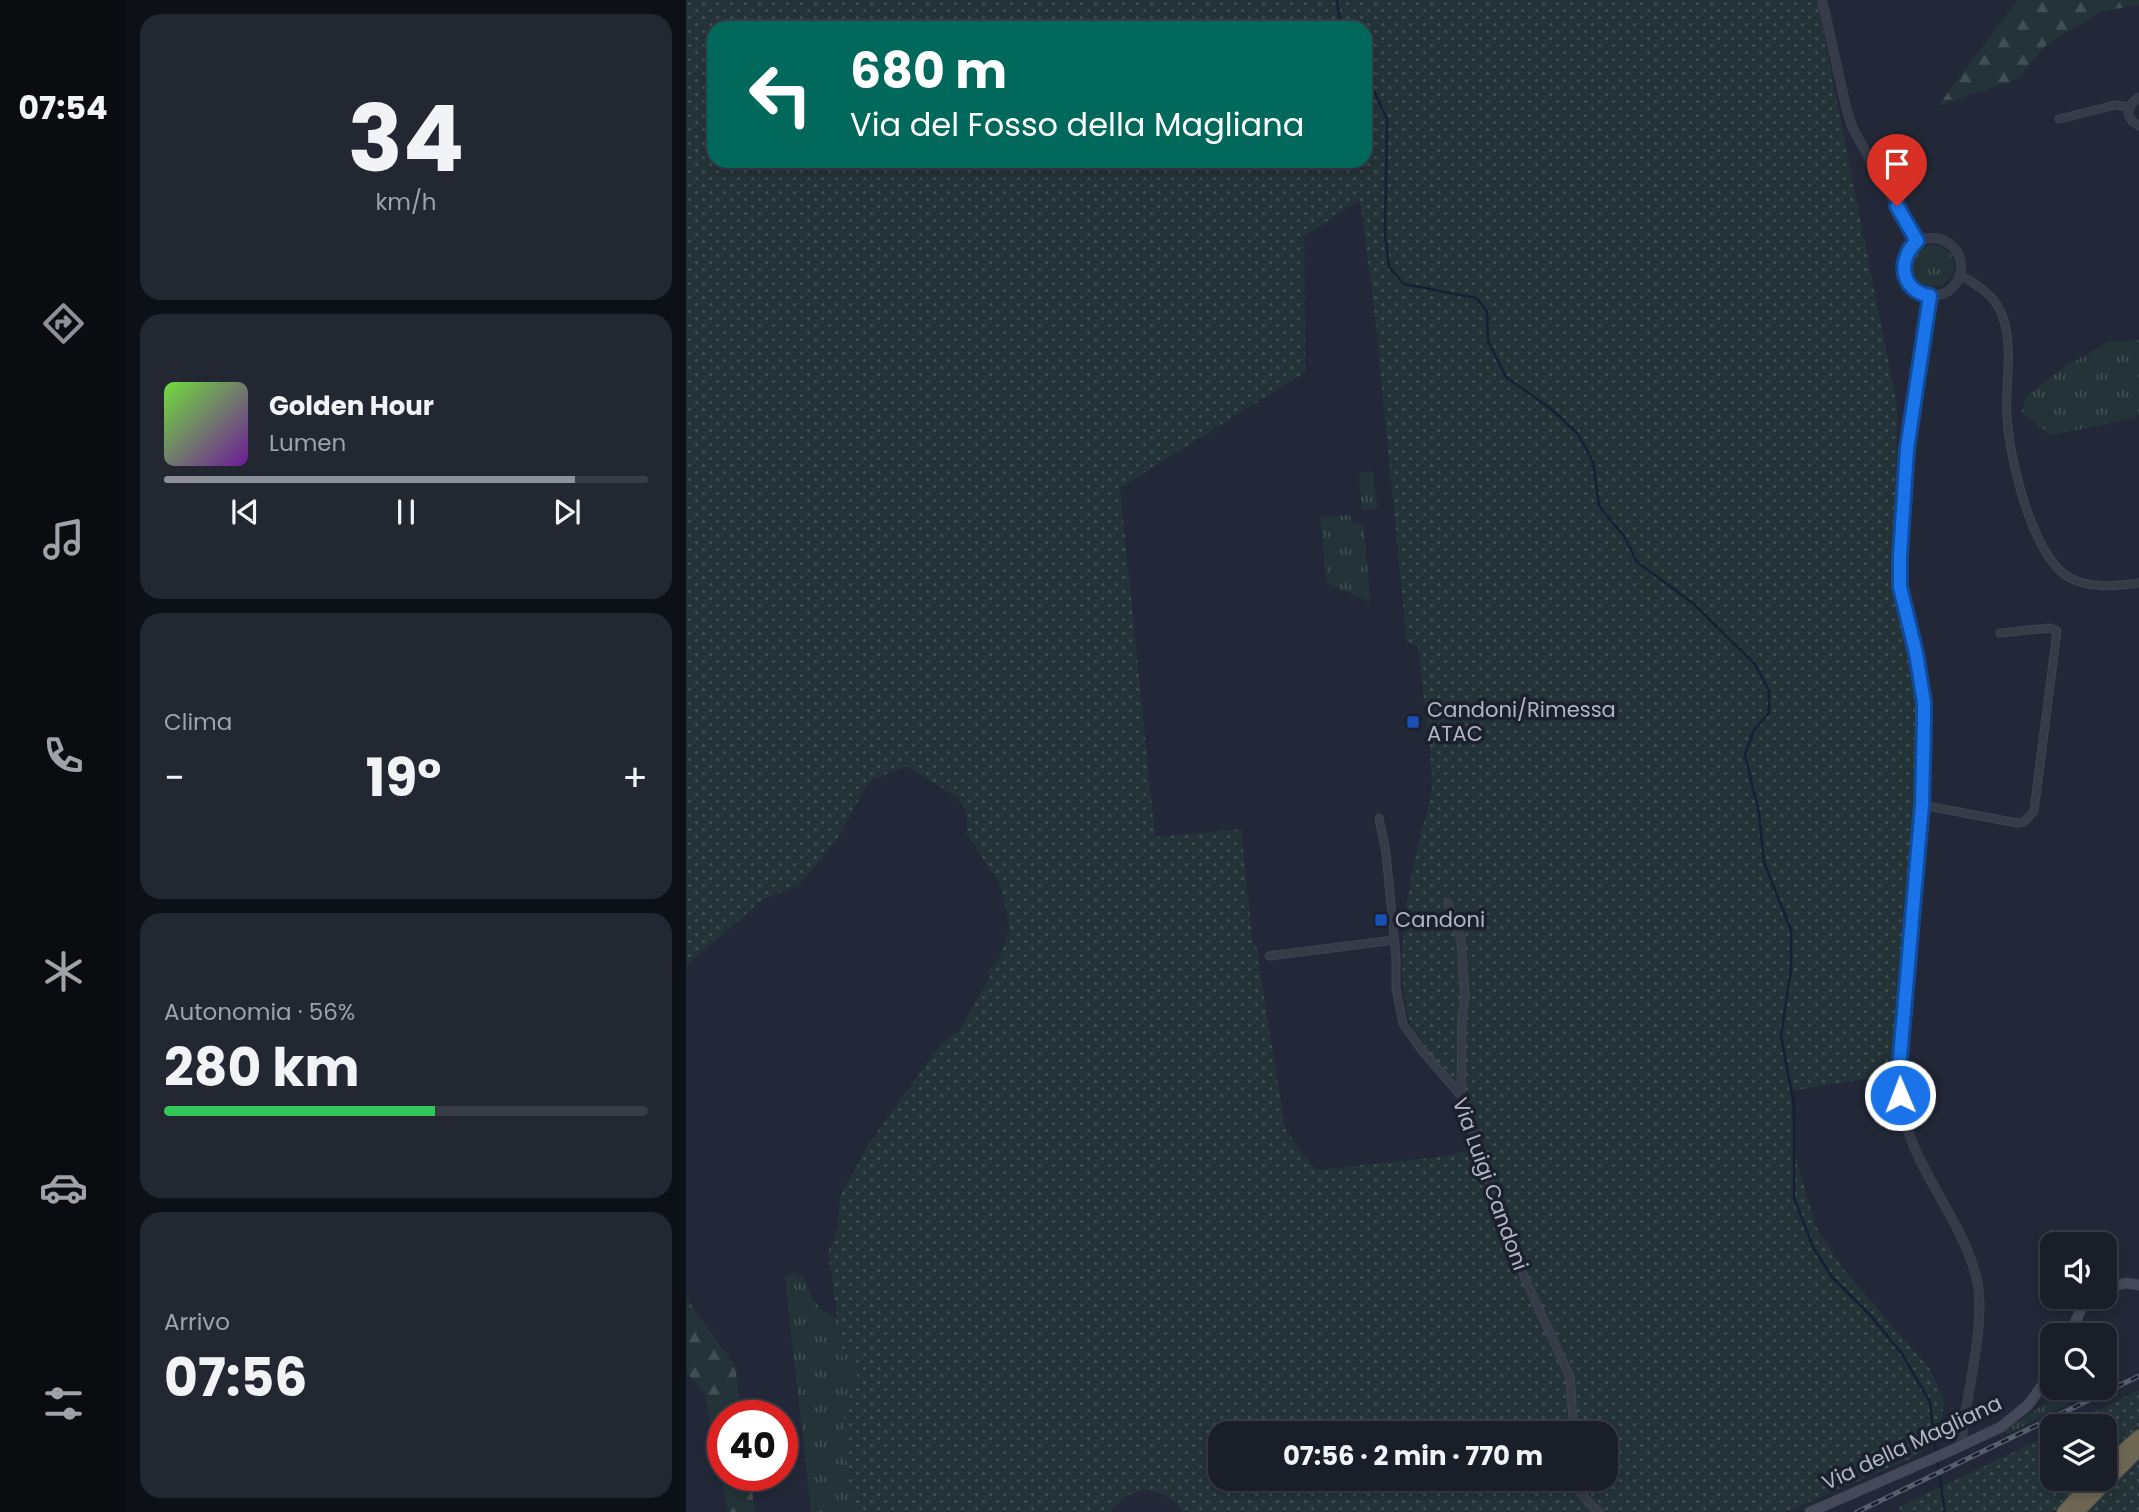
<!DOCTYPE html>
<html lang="it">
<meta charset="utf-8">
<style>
body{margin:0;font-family:Poppins,sans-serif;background:#232731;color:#f1f3f6;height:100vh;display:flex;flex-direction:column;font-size:26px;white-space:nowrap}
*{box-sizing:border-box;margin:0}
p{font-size:23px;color:#9fa2a8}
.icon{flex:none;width:38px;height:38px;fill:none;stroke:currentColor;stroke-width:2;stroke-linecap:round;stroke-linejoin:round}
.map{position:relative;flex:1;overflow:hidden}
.side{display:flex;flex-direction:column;gap:14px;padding:14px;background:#0e1017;width:560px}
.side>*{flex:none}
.top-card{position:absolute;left:21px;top:21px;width:665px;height:147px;border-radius:21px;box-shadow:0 4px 10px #0003,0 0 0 2px #383c46;background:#00695c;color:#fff;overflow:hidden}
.buttons{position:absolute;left:1354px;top:1232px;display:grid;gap:14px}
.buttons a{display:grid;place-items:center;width:77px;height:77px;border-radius:14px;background:#1a1e29;box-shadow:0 4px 10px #0003,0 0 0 2px #383c46;font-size:35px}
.speed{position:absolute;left:21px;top:1400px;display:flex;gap:14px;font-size:35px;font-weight:700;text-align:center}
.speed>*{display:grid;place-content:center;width:91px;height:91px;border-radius:50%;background:#1a1e29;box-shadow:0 4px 10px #0003,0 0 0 2px #383c46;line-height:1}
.speed .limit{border:10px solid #d22;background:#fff;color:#111}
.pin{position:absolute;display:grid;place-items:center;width:60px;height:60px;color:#fff;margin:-72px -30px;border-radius:50% 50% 50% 0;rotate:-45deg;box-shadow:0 0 7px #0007}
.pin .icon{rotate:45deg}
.me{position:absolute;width:77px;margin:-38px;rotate:359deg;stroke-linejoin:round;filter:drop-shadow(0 0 5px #0008)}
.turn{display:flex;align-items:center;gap:24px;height:147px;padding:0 28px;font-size:32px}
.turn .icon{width:91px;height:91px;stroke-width:2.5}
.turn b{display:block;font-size:49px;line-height:60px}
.big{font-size:52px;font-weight:700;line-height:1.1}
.side .widget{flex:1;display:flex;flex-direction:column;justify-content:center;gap:10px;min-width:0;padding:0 24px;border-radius:21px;background:#232731}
.side .dial{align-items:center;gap:0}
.dial b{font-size:91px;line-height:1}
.song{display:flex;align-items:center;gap:21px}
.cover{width:84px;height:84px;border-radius:10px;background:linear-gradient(135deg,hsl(100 70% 55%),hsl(280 70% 35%))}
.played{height:7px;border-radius:4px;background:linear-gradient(90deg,#8c9099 85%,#383c46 85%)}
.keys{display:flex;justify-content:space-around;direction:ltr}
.heat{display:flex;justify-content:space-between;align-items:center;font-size:38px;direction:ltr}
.charge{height:10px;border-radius:5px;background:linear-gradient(90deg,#34c759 56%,#383c46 0)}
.trip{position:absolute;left:522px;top:1421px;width:410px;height:70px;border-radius:21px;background:#1a1e29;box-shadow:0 4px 10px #0003,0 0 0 2px #383c46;font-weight:700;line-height:70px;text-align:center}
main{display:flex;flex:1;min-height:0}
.tabs{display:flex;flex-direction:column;width:126px;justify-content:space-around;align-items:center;background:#0a0c10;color:#9fa2a8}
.tabs .icon{width:49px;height:49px}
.tabs .current{color:#8c9099}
.tabs b{font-size:32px;color:#f1f3f6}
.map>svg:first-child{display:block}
</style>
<main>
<nav class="tabs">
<b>07:54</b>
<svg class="icon current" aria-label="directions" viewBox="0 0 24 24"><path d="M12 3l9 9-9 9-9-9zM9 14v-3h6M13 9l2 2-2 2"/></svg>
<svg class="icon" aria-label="music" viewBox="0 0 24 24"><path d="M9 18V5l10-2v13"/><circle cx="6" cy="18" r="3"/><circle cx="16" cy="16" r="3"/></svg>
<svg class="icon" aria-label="phone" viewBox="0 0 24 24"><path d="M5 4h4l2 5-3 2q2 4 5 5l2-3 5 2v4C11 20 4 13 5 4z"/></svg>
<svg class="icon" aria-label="climate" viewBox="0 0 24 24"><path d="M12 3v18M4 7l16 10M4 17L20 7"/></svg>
<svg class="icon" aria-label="car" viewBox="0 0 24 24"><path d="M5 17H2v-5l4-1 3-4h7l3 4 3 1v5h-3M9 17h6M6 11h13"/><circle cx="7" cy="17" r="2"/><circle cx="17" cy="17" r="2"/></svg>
<svg class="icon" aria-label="filters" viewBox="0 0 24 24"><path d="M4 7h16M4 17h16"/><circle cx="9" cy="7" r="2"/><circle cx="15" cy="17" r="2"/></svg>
</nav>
<section class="side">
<div class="widget dial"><b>34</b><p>km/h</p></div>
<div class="widget">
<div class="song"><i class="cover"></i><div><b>Golden Hour</b><p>Lumen</p></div></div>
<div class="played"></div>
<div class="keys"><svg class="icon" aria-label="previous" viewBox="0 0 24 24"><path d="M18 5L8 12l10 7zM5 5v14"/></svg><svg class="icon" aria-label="pause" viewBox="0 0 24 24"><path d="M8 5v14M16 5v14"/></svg><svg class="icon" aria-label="next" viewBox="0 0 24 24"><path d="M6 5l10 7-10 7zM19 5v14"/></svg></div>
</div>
<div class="widget"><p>Clima</p>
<div class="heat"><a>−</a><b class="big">19°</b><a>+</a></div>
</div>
<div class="widget"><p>Autonomia · 56%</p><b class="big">280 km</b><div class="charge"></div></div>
<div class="widget"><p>Arrivo</p><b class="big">07:56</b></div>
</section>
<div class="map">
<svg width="1453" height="1512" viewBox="0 0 1453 1512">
<defs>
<pattern id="grass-tufts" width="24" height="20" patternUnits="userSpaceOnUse" patternTransform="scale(1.75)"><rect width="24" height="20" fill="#243338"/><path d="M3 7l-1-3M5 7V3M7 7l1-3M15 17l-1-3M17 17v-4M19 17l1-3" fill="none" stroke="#414e53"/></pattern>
<pattern id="forest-firs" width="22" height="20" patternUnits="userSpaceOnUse" patternTransform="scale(1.75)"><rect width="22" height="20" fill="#243338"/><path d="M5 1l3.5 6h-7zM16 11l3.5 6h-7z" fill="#414e53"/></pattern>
<pattern id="park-dots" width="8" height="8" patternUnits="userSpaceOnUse" patternTransform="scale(1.75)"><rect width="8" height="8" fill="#243338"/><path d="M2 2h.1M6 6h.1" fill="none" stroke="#414e53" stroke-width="1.8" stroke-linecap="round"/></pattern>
</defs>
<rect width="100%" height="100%" fill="#222837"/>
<!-- grass -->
<g fill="url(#grass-tufts)">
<circle cx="1247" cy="266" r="21"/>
<path d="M1453 340V414L1446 419 1364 435 1336 412 1340 396 1380 366 1423 342Z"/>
<path d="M684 471 687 472 691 507 689 510H676L673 475 675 472Z"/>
<path d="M664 515 665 520 678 526 684 602 641 583 634 517Z"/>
<path d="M107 1272 117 1275C130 1313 134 1310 168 1326L227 1512H125L99 1278Z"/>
<path d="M1367 1388H1408L1409 1392 1393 1398 1321 1434 1320 1430 1358 1404Z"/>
</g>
<!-- forest -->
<g fill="url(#forest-firs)">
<path d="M1332 0H1453V5L1416 11 1361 44 1331 79 1252 106Z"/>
<path d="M0 1298 49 1366 56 1416H37V1475H65L68 1512H42L19 1394 0 1372Z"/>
</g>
<!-- park -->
<g fill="url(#park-dots)" fill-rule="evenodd">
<path d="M0 0H1131L1211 406 1210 573 1234 693V729L1207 1074 1105 1091 1109 1155 1129 1225 1157 1269 1244 1369 1258 1402 1252 1440 1228 1457 1099 1512H497C474 1482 447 1484 423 1512H174L162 1487 158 1417 166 1387 175 1382 166 1367 167 1345 152 1360 154 1335 142 1252 152 1229 154 1197 182 1145 255 1044 274 1030 306 973 299 974 313 960 324 928 314 884 281 834V813L272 798 221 766 183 781 150 841 113 885 77 899 0 966ZM28 28H679V161H28ZM674 200 688 306 721 642 732 646C736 690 745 739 746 783 746 803 736 826 732 846 720 896 704 994 732 1039L779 1098 798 1148 745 1158 629 1170 599 1129 570 945H567L555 829 469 837 434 488 619 372 618 236ZM534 1433H919V1479H534Z"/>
<path d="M1453 1390V1427L1419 1455V1426H1380Z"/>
<path d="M1367 1433V1479H1396L1368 1512H1215L1213 1507Z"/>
<path d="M1453 1460V1512H1401Z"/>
</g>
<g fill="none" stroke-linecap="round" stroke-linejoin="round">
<!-- stream -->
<g stroke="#161f33" stroke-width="2.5">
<path d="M651 0 655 28"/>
<path d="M679 82 687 89 701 119 699 234 703 267 718 284 790 298 801 311 802 341 820 377 865 409 892 434 907 462 913 506 938 536 951 562 1008 604 1069 664 1083 691V713L1068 730 1059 755 1073 813 1078 862 1105 930V969L1095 1036 1108 1105V1198L1128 1249 1146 1277 1185 1316 1216 1354 1244 1402 1250 1454"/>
<path d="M1251 1460 1259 1512"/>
</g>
<defs>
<g id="minor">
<path d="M1453 97 1446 103 1442 114 1446 121 1453 126"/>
<path d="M1373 119 1429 105 1443 107"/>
<path d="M1274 275C1289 284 1306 293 1314 310 1329 343 1319 381 1321 416 1323 457 1346 557 1384 578 1405 589 1431 586 1453 583"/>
<path d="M1236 805 1331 823 1338 822 1348 811 1371 631 1364 628 1314 633"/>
<path d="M693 818 700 853 710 957V988L717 1024 734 1048 775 1096 828 1254 884 1377 888 1433"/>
<path d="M762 903 775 940 779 996 776 1015 775 1095"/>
<path d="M583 956 708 940"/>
<path d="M892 1479C894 1494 901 1502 913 1512"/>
</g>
<g id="tertiary">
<path d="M1136 0 1161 111 1167 129 1231 241"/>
<circle cx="1246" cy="267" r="29"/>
<path d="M1244 296C1230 391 1212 486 1214 583 1215 606 1225 629 1230 652 1238 685 1238 718 1237 751 1235 828 1226 904 1220 981 1217 1018 1212 1055 1214 1092 1219 1161 1273 1211 1290 1276 1302 1322 1279 1396 1275 1446"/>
</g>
<g id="secondary">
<path d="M1419 1288 1440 1283 1453 1285"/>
<path d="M1384 1335 1395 1309 1405 1297"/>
<path d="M1124 1512 1264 1451 1315 1427 1342 1405 1367 1371"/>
</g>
<g id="motorway">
<path d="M1419 1466 1453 1436"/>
<path d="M1377 1512 1407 1479"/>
<path d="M1392 1512 1453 1450"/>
</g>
</defs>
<!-- minor casing -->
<use href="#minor" stroke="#3f4451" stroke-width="9"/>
<!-- tertiary casing -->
<use href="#tertiary" stroke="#3f4451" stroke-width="10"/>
<!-- secondary casing -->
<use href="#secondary" stroke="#3f4451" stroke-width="11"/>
<!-- motorway casing -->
<use href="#motorway" stroke="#3d424f" stroke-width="14"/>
<!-- minor -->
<use href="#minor" stroke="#353b47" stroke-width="7"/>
<!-- tertiary -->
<use href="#tertiary" stroke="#353b47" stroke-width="9"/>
<!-- secondary -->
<use href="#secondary" stroke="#44495a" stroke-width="10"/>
<!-- motorway -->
<use href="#motorway" stroke="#6d6653" stroke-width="12"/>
<defs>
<path id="rail" d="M1171 1512 1453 1376"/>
</defs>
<!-- rail casing -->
<use href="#rail" stroke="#575e6e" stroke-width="5"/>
<!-- rail -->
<use href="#rail" stroke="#1b202c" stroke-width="2.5" stroke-dasharray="8" stroke-linecap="butt"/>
</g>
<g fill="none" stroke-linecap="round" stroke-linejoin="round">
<defs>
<path id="route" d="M1211 206 1231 241C1211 259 1214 291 1244 296L1221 449 1214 556V587L1230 653 1238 703V722L1236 805 1213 1069 1214 1095"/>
</defs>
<!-- route casing -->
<use href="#route" stroke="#114b97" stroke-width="18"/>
<!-- route -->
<use href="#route" stroke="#1a73e8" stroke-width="12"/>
</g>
<!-- markers -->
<g fill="#1a4fb4" stroke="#1b202c" stroke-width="2.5">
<rect x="720" y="715" width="14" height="14" rx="3.5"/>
<rect x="688" y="913" width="14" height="14" rx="3.5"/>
</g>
<g text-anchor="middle" stroke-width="7" stroke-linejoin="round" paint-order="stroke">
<!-- poi labels -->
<g font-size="21" fill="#b0b5c4" stroke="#1b202c" text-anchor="start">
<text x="741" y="717">Candoni/Rimessa<tspan x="741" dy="24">ATAC</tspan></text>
<text x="709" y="927">Candoni</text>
</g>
<!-- street labels -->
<g font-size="21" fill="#b0b5c4" stroke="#1b202c">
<text transform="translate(804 1184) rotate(70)" y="7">Via Luigi Candoni</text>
<text transform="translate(1226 1443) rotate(-25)" y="7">Via della Magliana</text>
</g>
</g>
</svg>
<div class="buttons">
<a><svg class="icon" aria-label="sound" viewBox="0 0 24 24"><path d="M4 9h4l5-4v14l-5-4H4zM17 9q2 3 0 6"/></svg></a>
<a><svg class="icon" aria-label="search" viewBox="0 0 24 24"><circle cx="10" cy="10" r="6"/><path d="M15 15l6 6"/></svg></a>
<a><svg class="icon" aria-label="layers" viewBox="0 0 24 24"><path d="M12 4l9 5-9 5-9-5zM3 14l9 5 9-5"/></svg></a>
</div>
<div class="speed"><div class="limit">40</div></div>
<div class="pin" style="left:1211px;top:206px;background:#d93025"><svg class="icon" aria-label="arrive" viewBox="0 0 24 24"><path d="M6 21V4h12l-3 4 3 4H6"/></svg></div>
<svg class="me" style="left:1214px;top:1095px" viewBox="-20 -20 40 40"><circle r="17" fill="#1a73e8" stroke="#fff" stroke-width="3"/><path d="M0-11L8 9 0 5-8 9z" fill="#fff"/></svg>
<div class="trip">07:56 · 2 min · 770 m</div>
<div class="top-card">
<div class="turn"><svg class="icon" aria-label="left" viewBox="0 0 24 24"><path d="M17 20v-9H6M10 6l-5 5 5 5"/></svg><div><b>680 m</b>Via del Fosso della Magliana</div></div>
</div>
</div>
</main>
